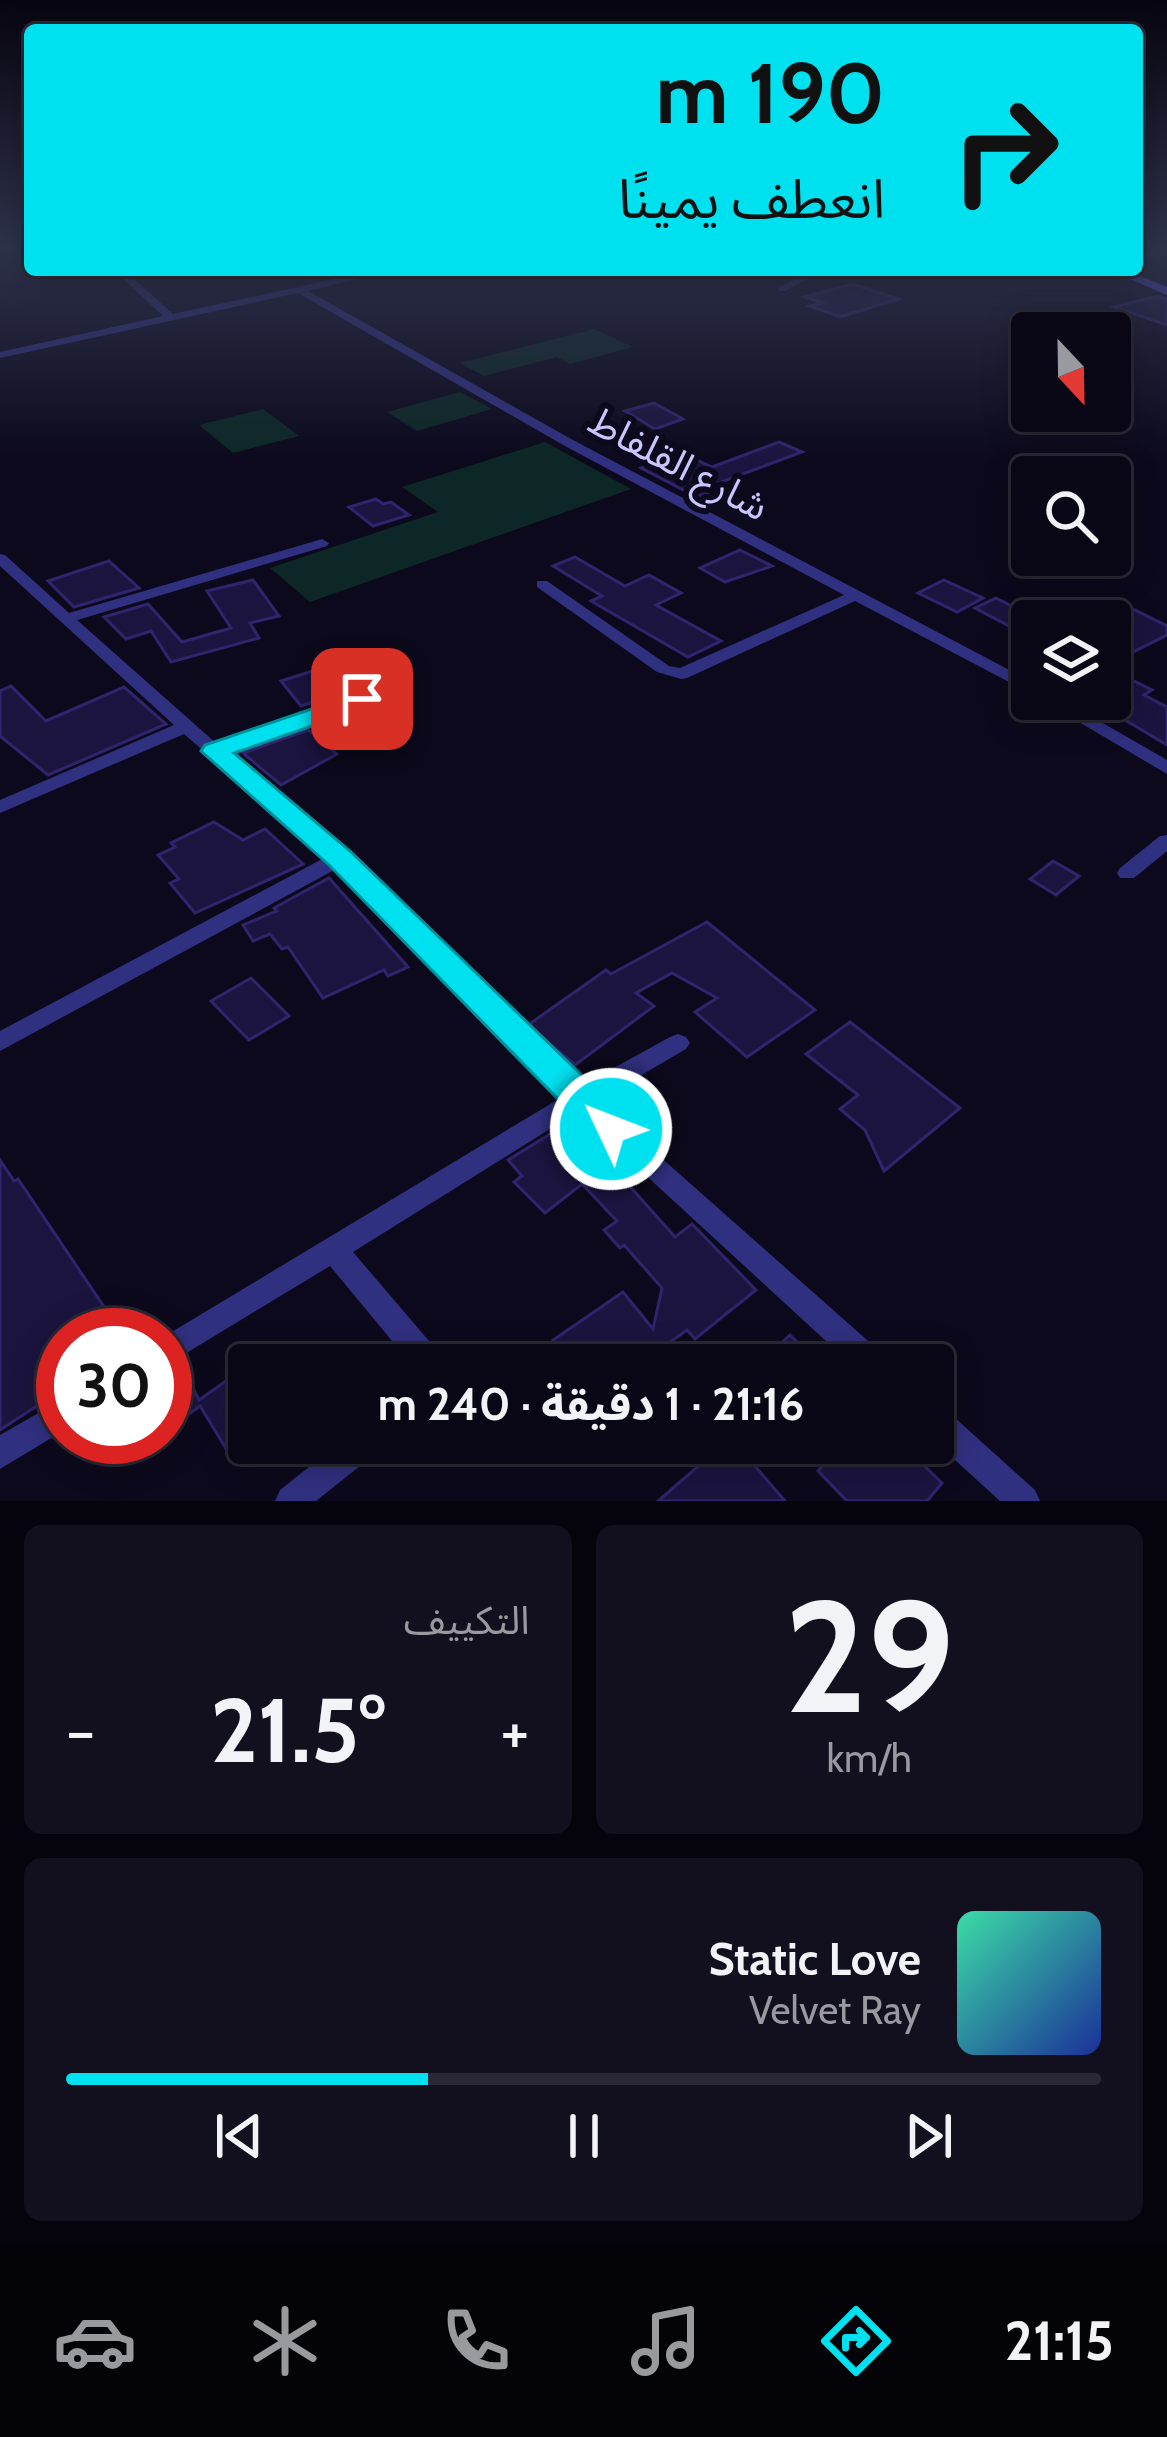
<!DOCTYPE html>
<html lang="ar">
<meta charset="utf-8">
<style>
body{margin:0;font-family:Cabin,"Noto Sans Arabic",sans-serif;background:#12101e;color:#f1f3f6;direction:rtl;height:100vh;display:flex;flex-direction:column;font-size:45px;white-space:nowrap}
*{box-sizing:border-box;margin:0}
p{font-size:39px;color:#9999a0}
.icon{flex:none;width:66px;height:66px;fill:none;stroke:currentColor;stroke-width:2;stroke-linecap:round;stroke-linejoin:round}
.map{position:relative;height:1501px;overflow:hidden;direction:ltr}
.side{display:flex;flex-direction:column;gap:24px;padding:24px;background:#05040c;flex:1}
.side>*{flex:none}
.guide{position:absolute;left:24px;top:24px;width:1119px;height:252px;border-radius:12px;box-shadow:0 6px 30px #0003,0 0 0 3px #292834;direction:rtl;background:#00e1f0;color:#111;overflow:hidden}
.needle{width:78px;rotate:158deg}
.fabs{position:absolute;left:1011px;top:312px;display:grid;gap:24px}
.fabs a{display:grid;place-items:center;width:120px;height:120px;border-radius:12px;background:#090715;box-shadow:0 6px 30px #0003,0 0 0 3px #292834;font-size:60px}
.speed{position:absolute;left:36px;top:1308px;display:flex;gap:24px;font-size:60px;font-weight:700;text-align:center}
.speed>*{display:grid;place-content:center;width:156px;height:156px;border-radius:50%;background:#090715;box-shadow:0 6px 30px #0003,0 0 0 3px #292834;line-height:1}
.speed .limit{border:18px solid #d22;background:#fff;color:#111}
.pin{position:absolute;display:grid;place-items:center;width:102px;height:102px;color:#fff;margin:-51px;border-radius:24px;box-shadow:0 6px 18px #0006}
.me{position:absolute;width:132px;margin:-66px;rotate:313deg;stroke-linejoin:round;filter:drop-shadow(0 0 9px #0008)}
.turn{display:flex;align-items:center;gap:42px;height:252px;padding:0 60px;font-size:54px}
.turn .icon{width:156px;height:156px;stroke-width:2.5}
.turn b{display:block;font-size:84px;line-height:102px}
.big{font-size:90px;font-weight:700;line-height:1.1}
.side .tile{flex:1;display:flex;flex-direction:column;justify-content:center;gap:18px;min-width:0;padding:0 42px;border-radius:18px;background:#12101e}
.side .dial{align-items:center;gap:0}
.dial b{font-size:156px;line-height:1}
.song{display:flex;align-items:center;gap:36px}
.cover{width:144px;height:144px;border-radius:18px;background:linear-gradient(135deg,hsl(160 70% 55%),hsl(230 70% 35%))}
.played{height:12px;border-radius:6px;background:linear-gradient(90deg,#00e1f0 35%,#292834 35%)}
.keys{display:flex;justify-content:space-around;direction:ltr}
.heat{display:flex;justify-content:space-between;align-items:center;font-size:66px;direction:ltr}
.side .tiles{flex:1;display:grid;gap:24px;grid-template-columns:1fr 1fr}
.tile:last-child{grid-column:span 2}
.trip{position:absolute;left:228px;top:1344px;width:726px;height:120px;border-radius:12px;background:#090715;box-shadow:0 6px 30px #0003,0 0 0 3px #292834;font-weight:700;line-height:120px;text-align:center;direction:rtl}
.menu{display:flex;height:192px;justify-content:space-around;align-items:center;background:#040308;color:#9999a0}
.menu .icon{width:84px;height:84px}
.menu .selected{color:#00e1f0}
.menu b{font-size:54px;color:#f1f3f6}
.map>svg:first-child{display:block}
</style>
<div class="map">
<svg width="1167" height="1501" viewBox="0 0 1167 1501">
<rect width="100%" height="100%" fill="#0c091c"/>
<!-- green -->
<g fill="#0c2725">
<path d="M594 329 633 347 570 364 557 357 484 376 460 363Z"/>
<path d="M460 392 492 409 417 431 387 412Z"/>
<path d="M263 409 299 436 233 453 199 425Z"/>
<path d="M545 442 631 489 310 602 270 568 438 512 402 487Z"/>
</g>
<!-- building -->
<g fill="#1b143f" stroke="#30246d" stroke-width="3">
<path d="M852 284 899 299 840 317 810 306 823 303 805 297Z"/>
<path d="M1158 296 1167 299V325L1114 307Z"/>
<path d="M654 403 683 419 655 429 625 411Z"/>
<path d="M779 442 802 452 713 485 720 488 697 497 641 468 682 453 712 467Z"/>
<path d="M376 499 383 504 391 502 409 515 373 526 349 507Z"/>
<path d="M740 550 772 566 725 582 700 568Z"/>
<path d="M575 557 625 586 649 575 681 593 656 605 721 641 688 657 591 601 602 596 553 566Z"/>
<path d="M109 561 139 588 74 607 48 581Z"/>
<path d="M253 580 279 616 250 623 259 638 171 662 151 631 126 639 104 617 148 604 182 642 231 628 207 591Z"/>
<path d="M944 580 983 598 957 612 918 593Z"/>
<path d="M996 598 1035 618 1013 628 975 608Z"/>
<path d="M1129 607 1167 626V635L1125 656 1110 648V616Z"/>
<path d="M328 666 349 690 301 706 281 681Z"/>
<path d="M1124 676 1152 690 1144 695 1167 707V745L1110 711 1100 716 1077 703 1110 699V683Z"/>
<path d="M11 686 46 721 124 687 166 724 48 775 0 736V691Z"/>
<path d="M308 730 337 754 281 785 243 753Z"/>
<path d="M214 822 243 840 265 829 303 864 195 913 170 883 179 879 158 855 175 847 171 843Z"/>
<path d="M1053 861 1079 876 1056 895 1030 879Z"/>
<path d="M329 878 408 967 388 976 384 970 323 998 288 947 282 949 270 934 253 941 243 925 277 911 274 908Z"/>
<path d="M707 922 815 1010 747 1057 695 1012 717 998 672 973 636 993 654 1006 575 1065 528 1025 606 970 611 974Z"/>
<path d="M251 978 289 1016 249 1040 211 1001Z"/>
<path d="M850 1022 960 1108 884 1171 865 1130 840 1109 858 1095 806 1054Z"/>
<path d="M560 1128 611 1176 617 1172 675 1237 692 1224 756 1290 695 1339 687 1330 638 1365H571L553 1340 623 1292 653 1329 662 1288 624 1245 620 1248 604 1230 617 1221 582 1184 545 1213 514 1182 522 1176 508 1160Z"/>
<path d="M0 1160 14 1181 18 1179 123 1335H63V1389L0 1430Z"/>
<path d="M790 1335 820 1365H758Z"/>
<path d="M249 1365V1441L230 1455 200 1406 182 1419 172 1402 193 1388 199 1400Z"/>
<path d="M725 1443H735L785 1501H658Z"/>
<path d="M805 1443H901L942 1483 927 1501H847L818 1471 825 1463Z"/>
</g>
<g fill="none" stroke-linecap="round" stroke-linejoin="round">
<!-- street -->
<g fill="#303080" fill-rule="evenodd">
<path d="M1167 251V255L1137 259V253Z"/>
<path d="M114 270H124L173 314 376 270H394L308 291 573 440 1032 682V694L855 601 687 678 681 679 657 672 537 587V581H547L669 666 680 668 844 595 565 446 298 293 0 358V352L163 316Z"/>
<path d="M791 270H803L813 276 785 291H779V287L801 276Z"/>
<path d="M322 539 329 543 327 546 77 620 217 744 356 695H368L371 699 368 703 227 753 347 853 581 1086 670 1037 678 1034 686 1037 690 1043 686 1049 597 1101 884 1355 889 1365H852L577 1112 353 1252 441 1355 446 1365H412L330 1266 165 1366V1336L562 1097 338 868 0 1051V1031L326 857 184 734 0 813V800L174 725 0 566V554L5 555 69 613Z"/>
<path d="M1040 699H1061L1167 760V774Z"/>
<path d="M1167 835V851L1134 878H1120L1117 873 1120 868 1160 836Z"/>
<path d="M63 1399V1431L0 1469V1435Z"/>
<path d="M933 1404 944 1408 1035 1490 1040 1501H1000L933 1440Z"/>
<path d="M339 1443H379L375 1454 316 1501H275L280 1490Z"/>
</g>
<!-- secondary -->
<path fill="#5c5eff" fill-rule="evenodd" d="M1109 270H1126L1167 287V295Z"/>
</g>
<!-- sky -->
<linearGradient id="sky" x2="0" y2="1"><stop stop-color="#07050f"/><stop offset="0.54" stop-color="#2e324b"/><stop offset="1" stop-color="#2e324b" stop-opacity="0"/></linearGradient>
<rect width="1167" height="461" fill="url(#sky)"/>
<!-- route -->
<path fill="#00e1f0" stroke="#00929c" stroke-width="3" d="M362 692 375 699 372 705 234 753 350 851 625 1117 630 1129 625 1140 611 1144 598 1140 329 865 201 751 205 745Z"/>
<g text-anchor="middle" stroke-width="12" stroke-linejoin="round" paint-order="stroke">
<!-- far-street labels -->
<g font-size="39" fill="#c9c5ff" stroke="#0c091c">
<text transform="translate(679 463) rotate(28)" y="14">شارع القلفاط</text>
</g>
</g>
</svg>
<div class="fabs">
<a><svg class="needle" viewBox="-14 -14 28 28"><path d="M0-13l5 13h-10z" fill="#e53935"/><path d="M0 13l5-13h-10z" fill="#9999a0"/></svg></a>
<a><svg class="icon" aria-label="search" viewBox="0 0 24 24"><circle cx="10" cy="10" r="6"/><path d="M15 15l6 6"/></svg></a>
<a><svg class="icon" aria-label="layers" viewBox="0 0 24 24"><path d="M12 4l9 5-9 5-9-5zM3 14l9 5 9-5"/></svg></a>
</div>
<div class="speed"><div class="limit">30</div></div>
<div class="pin" style="left:362px;top:699px;background:#d93025"><svg class="icon" aria-label="arrive" viewBox="0 0 24 24"><path d="M6 21V4h12l-3 4 3 4H6"/></svg></div>
<svg class="me" style="left:611px;top:1129px" viewBox="-20 -20 40 40"><circle r="17" fill="#00e1f0" stroke="#fff" stroke-width="3"/><path d="M0-11L8 9 0 5-8 9z" fill="#fff"/></svg>
<div class="trip">21:16 · 1 دقيقة · 240 m</div>
<div class="guide">
<div class="turn"><svg class="icon" aria-label="right" viewBox="0 0 24 24"><path d="M7 20v-9h11M14 6l5 5-5 5"/></svg><div><b>190 m</b>انعطف يمينًا</div></div>
</div>
</div>
<section class="side">
<div class="tiles">
<div class="tile dial"><b>29</b><p>km/h</p></div>
<div class="tile"><p>التكييف</p>
<div class="heat"><a>−</a><b class="big">21.5°</b><a>+</a></div>
</div>
<div class="tile">
<div class="song"><i class="cover"></i><div><b>Static Love</b><p>Velvet Ray</p></div></div>
<div class="played"></div>
<div class="keys"><svg class="icon" aria-label="previous" viewBox="0 0 24 24"><path d="M18 5L8 12l10 7zM5 5v14"/></svg><svg class="icon" aria-label="pause" viewBox="0 0 24 24"><path d="M8 5v14M16 5v14"/></svg><svg class="icon" aria-label="next" viewBox="0 0 24 24"><path d="M6 5l10 7-10 7zM19 5v14"/></svg></div>
</div>
</div>
</section>
<nav class="menu">
<b>21:15</b>
<svg class="icon selected" aria-label="directions" viewBox="0 0 24 24"><path d="M12 3l9 9-9 9-9-9zM9 14v-3h6M13 9l2 2-2 2"/></svg>
<svg class="icon" aria-label="music" viewBox="0 0 24 24"><path d="M9 18V5l10-2v13"/><circle cx="6" cy="18" r="3"/><circle cx="16" cy="16" r="3"/></svg>
<svg class="icon" aria-label="phone" viewBox="0 0 24 24"><path d="M5 4h4l2 5-3 2q2 4 5 5l2-3 5 2v4C11 20 4 13 5 4z"/></svg>
<svg class="icon" aria-label="climate" viewBox="0 0 24 24"><path d="M12 3v18M4 7l16 10M4 17L20 7"/></svg>
<svg class="icon" aria-label="car" viewBox="0 0 24 24"><path d="M5 17H2v-5l4-1 3-4h7l3 4 3 1v5h-3M9 17h6M6 11h13"/><circle cx="7" cy="17" r="2"/><circle cx="17" cy="17" r="2"/></svg>
</nav>
